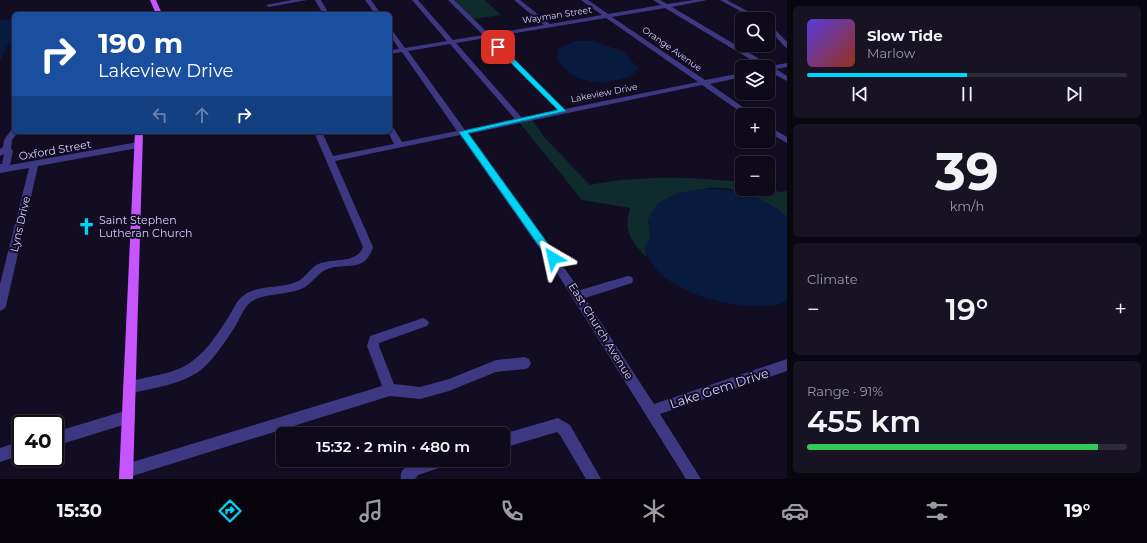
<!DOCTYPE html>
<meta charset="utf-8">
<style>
body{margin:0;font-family:Montserrat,sans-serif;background:#171323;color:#f1f3f6;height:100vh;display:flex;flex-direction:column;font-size:15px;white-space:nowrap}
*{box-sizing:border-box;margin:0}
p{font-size:13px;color:#9b9aa2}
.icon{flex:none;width:22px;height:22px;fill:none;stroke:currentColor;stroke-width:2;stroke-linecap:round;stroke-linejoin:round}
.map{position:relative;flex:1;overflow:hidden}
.side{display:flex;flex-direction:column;gap:6px;padding:6px;background:#08060e;width:360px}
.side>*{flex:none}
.hud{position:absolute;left:12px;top:12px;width:380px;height:122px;border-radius:6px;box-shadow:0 1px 3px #0004,0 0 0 1px #2e2b39;background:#1a4fa0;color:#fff;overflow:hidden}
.controls{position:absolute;left:735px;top:12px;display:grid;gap:8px}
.controls a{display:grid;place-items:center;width:40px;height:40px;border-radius:6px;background:#0e0a1a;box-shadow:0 1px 3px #0004,0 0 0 1px #2e2b39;font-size:20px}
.speed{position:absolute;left:12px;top:415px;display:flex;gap:8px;font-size:20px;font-weight:700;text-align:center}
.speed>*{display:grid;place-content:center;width:52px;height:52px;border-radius:50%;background:#0e0a1a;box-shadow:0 1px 3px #0004,0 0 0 1px #2e2b39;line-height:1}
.speed .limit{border:2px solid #111;border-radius:6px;background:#fff;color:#111}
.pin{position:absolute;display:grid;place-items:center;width:34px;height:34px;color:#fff;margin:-17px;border-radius:8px;box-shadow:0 2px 6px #0006}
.me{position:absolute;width:44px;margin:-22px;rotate:324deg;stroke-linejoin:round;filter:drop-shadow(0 0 3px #0008)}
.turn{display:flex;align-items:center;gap:14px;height:84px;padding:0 20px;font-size:18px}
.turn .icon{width:52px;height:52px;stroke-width:2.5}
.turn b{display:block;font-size:28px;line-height:34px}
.lanes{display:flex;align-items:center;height:38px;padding:0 20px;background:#0003;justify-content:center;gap:20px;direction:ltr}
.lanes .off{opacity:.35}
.big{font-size:30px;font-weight:600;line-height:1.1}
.side .widget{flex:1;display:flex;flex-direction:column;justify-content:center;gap:6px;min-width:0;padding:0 14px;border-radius:6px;background:#171323}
.side .dial{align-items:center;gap:0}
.dial b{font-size:52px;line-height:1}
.song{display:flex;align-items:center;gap:12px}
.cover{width:48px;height:48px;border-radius:6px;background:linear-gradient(135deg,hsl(250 70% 55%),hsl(10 70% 35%))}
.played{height:4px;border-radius:2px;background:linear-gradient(90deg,#00d5f9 50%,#2e2b39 50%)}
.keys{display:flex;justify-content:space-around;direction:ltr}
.heat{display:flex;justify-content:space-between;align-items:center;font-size:22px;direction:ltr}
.charge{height:6px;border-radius:3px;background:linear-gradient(90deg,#34c759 91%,#2e2b39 0)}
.trip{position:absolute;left:276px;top:427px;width:234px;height:40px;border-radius:6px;background:#0e0a1a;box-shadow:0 1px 3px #0004,0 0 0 1px #2e2b39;font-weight:600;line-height:40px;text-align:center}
.dock{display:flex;height:64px;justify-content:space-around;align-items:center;background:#06040a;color:#9b9aa2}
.dock .icon{width:28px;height:28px}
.dock .on{color:#00d5f9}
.dock b{font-size:18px;color:#f1f3f6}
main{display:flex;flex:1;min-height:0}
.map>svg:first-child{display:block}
</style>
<main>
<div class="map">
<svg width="787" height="479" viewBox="0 0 787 479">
<rect width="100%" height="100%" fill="#120d22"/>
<!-- green -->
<g fill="#102b2c">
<path d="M454 0H485L501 15 473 19Z"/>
<path d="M532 120 546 139 590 185C642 175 689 177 742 182V189H768V188L780 192 787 191V217C764 198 733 183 702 189 692 191 659 213 648 219L650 238 645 247 647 258C631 240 623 233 630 208L582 200 519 122Z"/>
</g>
<!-- water -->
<g fill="#091a3f">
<path d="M14 19 12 23H14V41L6 47 0 62V20Z"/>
<path d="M576 41H593L625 52 638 69 631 76 606 83 592 82 578 78 571 74 557 60 558 49Z"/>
<path d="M701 189C739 188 757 193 787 217V300C782 302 775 306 770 306 730 309 655 292 645 247L650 238 648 219 658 203 677 193Z"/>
</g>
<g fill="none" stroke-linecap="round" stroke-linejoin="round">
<!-- minor -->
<g fill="#3e3781" fill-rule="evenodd">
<path d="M292 0H307L269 7 266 5Z"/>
<path d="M315 0H321L329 14H323Z"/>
<path d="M365 0H371L381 14H375Z"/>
<path d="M412 0H418L453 40 483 35 448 0H454L489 34 544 25 514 0H520L550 24 602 15 581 0H588L608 14 661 5 653 0H660L667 4 694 0H707L672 7 771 66 787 63V67L776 69 787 76V81L768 71V67H763L665 8 612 17 705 80 742 73V77L710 84 754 115H745L702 85 468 134 580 290 628 276 632 277 633 280 632 283 585 298 654 404 787 359V371L660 414 701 479H686L557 273 460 135 335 161 373 247C364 275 344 261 325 270 316 275 311 285 301 289 286 295 268 293 254 300 243 306 240 320 233 330 224 343 214 359 201 370 181 385 152 388 129 394L124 392 123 388 124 384C146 375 172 376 191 362 206 352 218 333 228 318 233 310 236 301 243 296 258 284 280 289 296 282 304 279 308 271 315 266 329 256 356 266 363 247L314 132H322L333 156 394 144 388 132H390V127H393L402 142 457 131 402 52 390 54V50L399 49 390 35V29L392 30 405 48 447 41ZM606 18 698 82 565 109 492 37ZM486 38 558 110 522 118 456 43ZM450 44 515 119 465 130 408 51Z"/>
<path d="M720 0H727L762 19H755Z"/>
<path d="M768 22 787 42V48L785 47 768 28Z"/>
<path d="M768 126 787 137V143L768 132Z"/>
<path d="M11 130H14V132H18L12 140 11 148 13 151 10 165 138 142 142 145 138 148 38 166 6 306 4 309 0 311V284L29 168 0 173V164H2L4 154 0 156V149L3 147 4 140Z"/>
<path d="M423 318 427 320 429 323 427 326 379 343V346L394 384 420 387 449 379 496 360 525 357 529 359 531 363 529 367 525 369 496 372 449 391 420 399 390 396 126 478 121 476 119 471 121 466 126 464 382 386 367 346 370 336Z"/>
<path d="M128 410 133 412 135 417 133 422 55 446V432Z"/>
<path d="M558 418 570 425 601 479H586L560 435 557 432 503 448V434Z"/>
<path d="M21 441V455L0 462V448Z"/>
<path d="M420 460H450L448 465 418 475 415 479H401C399 468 411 463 420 460Z"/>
</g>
<!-- major -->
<g fill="#c755ff" fill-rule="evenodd">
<path d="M150 0H156L162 14H156Z"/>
<path d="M135 132H143L133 479H119Z"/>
</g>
</g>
<!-- route -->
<path fill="#00d5f9" stroke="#008aa2" d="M496 45H500L566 111 468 133 556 255 558 258 553 262 549 260 459 132 558 110 496 48Z"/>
<!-- icons -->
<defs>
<symbol id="church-bare" viewBox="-9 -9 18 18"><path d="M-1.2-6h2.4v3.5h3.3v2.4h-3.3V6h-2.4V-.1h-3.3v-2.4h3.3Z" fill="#00d5f9" stroke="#120d22" stroke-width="2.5" paint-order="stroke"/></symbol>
</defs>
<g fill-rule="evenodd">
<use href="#church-bare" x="74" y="214" width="25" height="25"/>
</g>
<g text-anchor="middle" stroke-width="4" stroke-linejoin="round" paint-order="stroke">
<!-- far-street labels -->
<g font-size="9" fill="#d6ceff" stroke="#120d22">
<text transform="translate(557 15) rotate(-9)" y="3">Wayman Street</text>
<text transform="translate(672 49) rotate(35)" y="3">Orange Avenue</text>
<text transform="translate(604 93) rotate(-11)" y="3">Lakeview Drive</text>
</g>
<!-- street labels -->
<g font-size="11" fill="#d6ceff" stroke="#120d22">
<text transform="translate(55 150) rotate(-10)" y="4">Oxford Street</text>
<text transform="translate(20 224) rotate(-77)" y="4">Lyns Drive</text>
<text transform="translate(601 331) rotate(58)" y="4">East Church Avenue</text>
</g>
<!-- poi labels -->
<g font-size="11" fill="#d6ceff" stroke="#120d22" text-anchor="start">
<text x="99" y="224">Saint Stephen<tspan x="99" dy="13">Lutheran Church</tspan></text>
</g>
<!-- near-street labels -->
<g font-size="13" fill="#d6ceff" stroke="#120d22">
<text transform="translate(719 388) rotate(-18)" y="5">Lake Gem Drive</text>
</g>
</g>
</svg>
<div class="controls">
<a><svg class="icon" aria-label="search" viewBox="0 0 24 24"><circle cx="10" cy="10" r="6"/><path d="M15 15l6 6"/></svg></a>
<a><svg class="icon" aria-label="layers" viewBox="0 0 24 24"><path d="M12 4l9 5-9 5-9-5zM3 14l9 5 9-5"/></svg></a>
<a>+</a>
<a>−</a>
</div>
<div class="speed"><div class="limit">40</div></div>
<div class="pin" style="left:498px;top:47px;background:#d93025"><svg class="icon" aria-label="arrive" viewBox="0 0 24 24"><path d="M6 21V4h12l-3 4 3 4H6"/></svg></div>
<svg class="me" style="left:553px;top:258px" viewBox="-20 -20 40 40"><path d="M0-17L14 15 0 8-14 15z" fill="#00d5f9" stroke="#fff" stroke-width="4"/></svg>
<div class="trip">15:32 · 2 min · 480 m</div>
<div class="hud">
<div class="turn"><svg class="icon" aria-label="right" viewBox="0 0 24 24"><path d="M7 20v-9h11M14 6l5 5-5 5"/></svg><div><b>190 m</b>Lakeview Drive</div></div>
<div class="lanes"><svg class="icon off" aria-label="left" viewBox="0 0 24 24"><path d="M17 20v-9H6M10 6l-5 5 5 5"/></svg><svg class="icon off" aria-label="ahead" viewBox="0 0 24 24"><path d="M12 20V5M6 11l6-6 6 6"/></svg><svg class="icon" aria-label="right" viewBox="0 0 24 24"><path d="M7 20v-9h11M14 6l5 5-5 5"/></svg></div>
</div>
</div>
<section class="side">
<div class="widget">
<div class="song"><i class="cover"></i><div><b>Slow Tide</b><p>Marlow</p></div></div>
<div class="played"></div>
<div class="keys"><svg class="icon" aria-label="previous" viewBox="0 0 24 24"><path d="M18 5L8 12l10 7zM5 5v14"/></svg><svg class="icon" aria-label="pause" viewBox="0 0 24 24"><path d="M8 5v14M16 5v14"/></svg><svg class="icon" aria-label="next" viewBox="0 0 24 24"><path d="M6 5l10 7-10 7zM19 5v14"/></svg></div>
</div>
<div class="widget dial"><b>39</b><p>km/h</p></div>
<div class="widget"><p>Climate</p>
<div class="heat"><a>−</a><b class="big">19°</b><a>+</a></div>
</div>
<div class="widget"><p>Range · 91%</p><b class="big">455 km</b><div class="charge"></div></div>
</section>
</main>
<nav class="dock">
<b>15:30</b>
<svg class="icon on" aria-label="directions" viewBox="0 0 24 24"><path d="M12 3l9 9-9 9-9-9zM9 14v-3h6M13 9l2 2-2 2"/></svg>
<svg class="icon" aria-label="music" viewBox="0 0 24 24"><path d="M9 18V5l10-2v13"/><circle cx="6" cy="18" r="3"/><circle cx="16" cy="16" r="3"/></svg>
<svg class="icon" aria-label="phone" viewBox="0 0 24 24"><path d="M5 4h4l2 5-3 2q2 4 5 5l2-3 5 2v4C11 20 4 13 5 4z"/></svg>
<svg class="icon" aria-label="climate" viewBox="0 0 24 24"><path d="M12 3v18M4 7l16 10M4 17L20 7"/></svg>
<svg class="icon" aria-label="car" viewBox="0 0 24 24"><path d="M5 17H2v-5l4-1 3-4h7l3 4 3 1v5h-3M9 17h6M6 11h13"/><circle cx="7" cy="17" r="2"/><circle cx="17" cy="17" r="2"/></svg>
<svg class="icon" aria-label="filters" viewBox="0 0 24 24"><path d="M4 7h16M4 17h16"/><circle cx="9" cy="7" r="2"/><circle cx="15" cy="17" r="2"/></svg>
<b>19°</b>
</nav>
